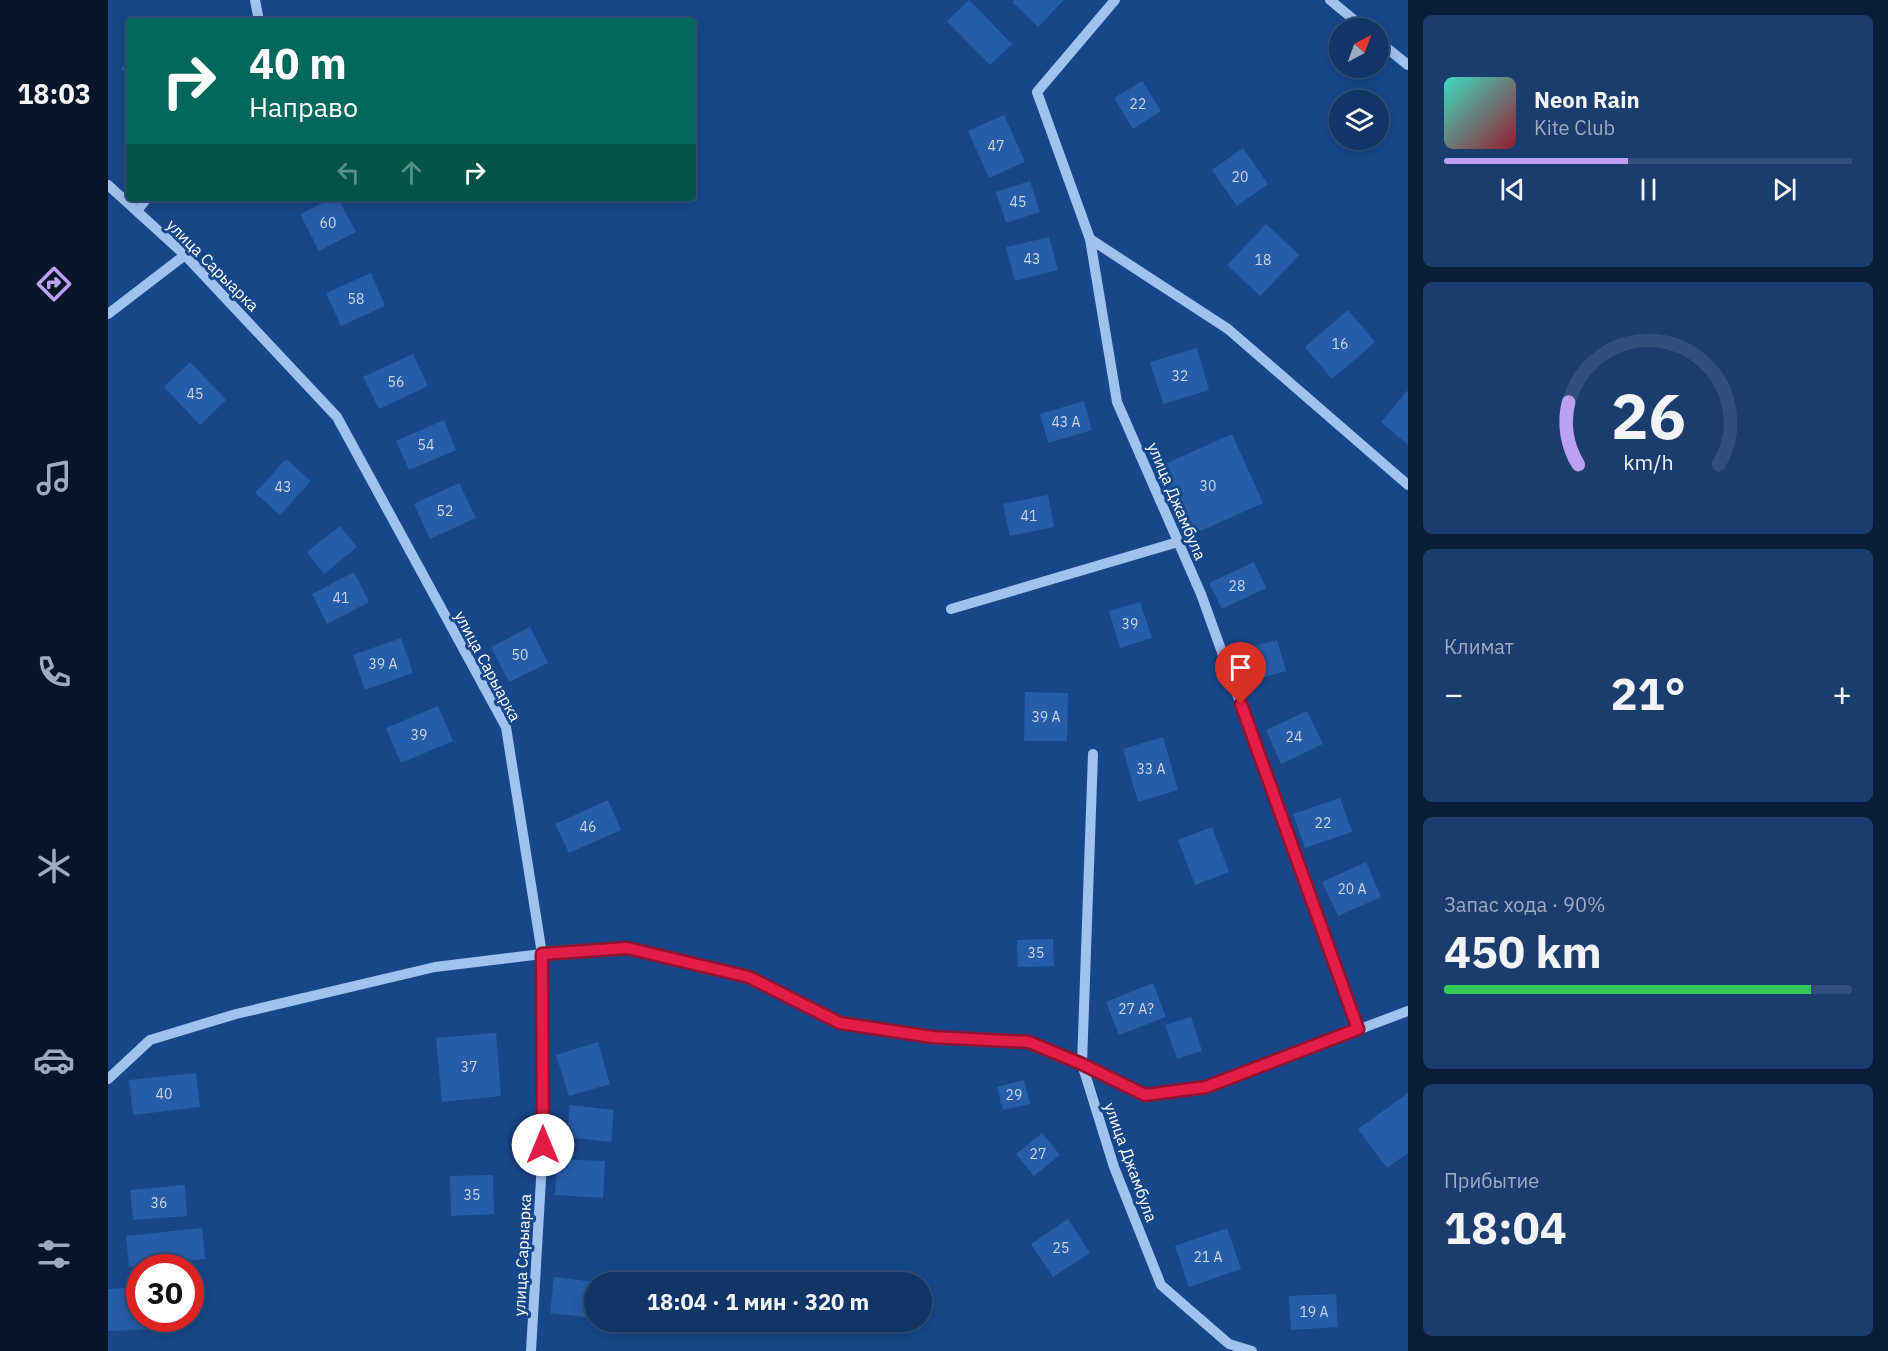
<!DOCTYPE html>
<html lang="ru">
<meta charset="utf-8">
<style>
body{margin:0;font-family:"IBM Plex Sans",sans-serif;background:#1a3d6d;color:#f1f3f6;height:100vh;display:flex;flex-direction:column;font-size:22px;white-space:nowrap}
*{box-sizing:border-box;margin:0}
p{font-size:20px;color:#9cabc0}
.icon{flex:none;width:33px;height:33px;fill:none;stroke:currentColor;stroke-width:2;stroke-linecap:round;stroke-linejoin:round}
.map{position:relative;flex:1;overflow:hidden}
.details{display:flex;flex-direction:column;gap:15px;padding:15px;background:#091d39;width:480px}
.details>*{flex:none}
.guide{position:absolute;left:18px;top:18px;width:570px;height:183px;border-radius:6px;box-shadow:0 3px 15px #0003,0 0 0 2px #30507b;background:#00695c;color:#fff;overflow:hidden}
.needle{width:39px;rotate:41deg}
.controls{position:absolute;left:1221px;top:18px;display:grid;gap:12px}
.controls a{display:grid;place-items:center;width:60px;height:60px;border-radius:50%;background:#113567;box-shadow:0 3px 15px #0003,0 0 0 2px #30507b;font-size:30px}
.speed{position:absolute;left:18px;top:1254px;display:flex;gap:12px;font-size:30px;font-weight:700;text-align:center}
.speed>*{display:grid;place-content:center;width:78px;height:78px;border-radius:50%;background:#113567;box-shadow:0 3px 15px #0003,0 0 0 2px #30507b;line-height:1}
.speed .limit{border:9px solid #d22;background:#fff;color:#111}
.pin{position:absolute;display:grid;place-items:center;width:51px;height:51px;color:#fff;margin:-62px -26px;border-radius:50% 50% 50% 0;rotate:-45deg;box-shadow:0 0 6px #0007}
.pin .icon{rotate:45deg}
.me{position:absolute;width:66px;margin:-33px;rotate:0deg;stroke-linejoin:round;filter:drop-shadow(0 0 4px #0008)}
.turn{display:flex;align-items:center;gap:21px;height:126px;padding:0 24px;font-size:27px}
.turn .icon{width:78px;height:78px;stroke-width:2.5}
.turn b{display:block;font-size:42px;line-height:51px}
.lanes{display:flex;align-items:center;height:57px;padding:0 24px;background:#0003;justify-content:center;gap:30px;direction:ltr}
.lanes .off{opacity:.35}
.big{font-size:45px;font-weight:800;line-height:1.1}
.details .card{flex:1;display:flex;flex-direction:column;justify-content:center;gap:9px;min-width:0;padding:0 21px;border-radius:9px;background:#1a3d6d}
.details .dial{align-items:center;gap:0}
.dial svg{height:156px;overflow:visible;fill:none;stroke:#30507b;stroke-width:7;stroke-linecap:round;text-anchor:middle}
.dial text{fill:#f1f3f6;stroke:none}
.song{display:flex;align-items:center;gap:18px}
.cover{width:72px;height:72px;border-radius:9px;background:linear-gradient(135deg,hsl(170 70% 55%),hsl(350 70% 35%))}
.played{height:6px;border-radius:3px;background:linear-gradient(90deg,#bca0f2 45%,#30507b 45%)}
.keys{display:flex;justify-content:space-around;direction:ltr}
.heat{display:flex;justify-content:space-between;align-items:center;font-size:33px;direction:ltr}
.charge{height:9px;border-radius:4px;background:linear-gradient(90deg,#34c759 90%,#30507b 0)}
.trip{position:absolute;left:476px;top:1272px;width:348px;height:60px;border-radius:30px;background:#113567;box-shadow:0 3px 15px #0003,0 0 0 2px #30507b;font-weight:800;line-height:60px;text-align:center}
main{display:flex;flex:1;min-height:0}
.tabs{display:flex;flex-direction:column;width:108px;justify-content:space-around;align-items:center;background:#071529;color:#9cabc0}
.tabs .icon{width:42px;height:42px}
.tabs .current{color:#bca0f2}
.tabs b{font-size:27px;color:#f1f3f6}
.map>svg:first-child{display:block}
</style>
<main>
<nav class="tabs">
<b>18:03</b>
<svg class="icon current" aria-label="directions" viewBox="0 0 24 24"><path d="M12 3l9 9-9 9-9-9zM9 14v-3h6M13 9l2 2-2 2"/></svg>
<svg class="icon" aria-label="music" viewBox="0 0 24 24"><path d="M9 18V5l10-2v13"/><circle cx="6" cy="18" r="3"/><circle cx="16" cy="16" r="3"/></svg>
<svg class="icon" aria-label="phone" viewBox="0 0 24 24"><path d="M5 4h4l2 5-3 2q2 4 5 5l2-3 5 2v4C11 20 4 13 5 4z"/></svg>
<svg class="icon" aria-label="climate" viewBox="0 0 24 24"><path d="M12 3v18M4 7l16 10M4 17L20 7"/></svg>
<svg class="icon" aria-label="car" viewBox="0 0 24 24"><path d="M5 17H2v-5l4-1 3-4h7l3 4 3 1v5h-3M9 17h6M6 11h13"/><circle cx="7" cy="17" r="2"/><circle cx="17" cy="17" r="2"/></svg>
<svg class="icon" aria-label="filters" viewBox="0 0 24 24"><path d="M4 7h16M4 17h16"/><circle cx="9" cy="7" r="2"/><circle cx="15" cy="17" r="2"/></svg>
</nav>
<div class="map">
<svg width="1300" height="1351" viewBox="0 0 1300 1351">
<rect width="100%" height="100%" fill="#174789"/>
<!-- building -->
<g fill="#265da8">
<path d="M861 0 904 44 882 65 839 21Z"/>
<path d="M906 0H956L930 27 904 2Z"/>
<path d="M21 60V76L13 69Z"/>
<path d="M1034 81 1053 111 1025 129 1006 98Z"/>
<path d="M896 115 917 162 881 178 860 131Z"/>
<path d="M1135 148 1160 184 1129 206 1104 170Z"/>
<path d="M922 181 932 212 898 223 888 192Z"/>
<path d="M225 198H230L248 232 211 251 192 214Z"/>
<path d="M1158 224 1191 255 1152 296 1119 265Z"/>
<path d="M941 237 950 270 907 281 898 247Z"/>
<path d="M263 273 277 306 233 326 218 293Z"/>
<path d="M1240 310 1267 342 1224 379 1197 347Z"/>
<path d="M1089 348 1101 390 1055 404 1042 362Z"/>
<path d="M305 354 320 386 271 409 255 377Z"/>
<path d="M82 362 118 400 92 425 56 387Z"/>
<path d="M1300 390V445L1273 422Z"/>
<path d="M976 401 984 430 940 443 932 414Z"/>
<path d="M336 420 348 450 301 470 288 441Z"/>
<path d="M1124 434 1155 503 1077 538 1046 469Z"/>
<path d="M178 459 203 481 172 515 147 493Z"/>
<path d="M351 483 368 518 322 539 306 504Z"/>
<path d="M940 495 946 527 902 536 895 504Z"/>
<path d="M232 526 249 547 216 574 199 552Z"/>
<path d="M1146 562 1158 588 1114 609 1101 583Z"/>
<path d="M246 572 261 602 219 624 204 594Z"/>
<path d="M1032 602 1044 638 1012 648 1001 611Z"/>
<path d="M422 627 440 663 401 682 383 647Z"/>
<path d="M293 638 305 673 257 690 245 655Z"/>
<path d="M1169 640 1178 671 1143 681 1134 649Z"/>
<path d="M917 692 960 693 959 741H916Z"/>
<path d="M330 706 345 741 293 763 278 728Z"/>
<path d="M1199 711 1215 744 1173 764 1158 730Z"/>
<path d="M1055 737 1070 790 1030 802 1015 749Z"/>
<path d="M1232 798 1244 832 1197 848 1185 814Z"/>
<path d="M500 800 513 830 461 853 447 824Z"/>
<path d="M1104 827 1121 872 1087 885 1070 840Z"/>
<path d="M1258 862 1273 897 1230 916 1214 882Z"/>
<path d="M945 939 946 966 910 967 909 940Z"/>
<path d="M1045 983 1058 1017 1011 1035 998 1002Z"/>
<path d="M1083 1017 1094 1051 1069 1059 1057 1025Z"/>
<path d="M388 1033 393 1096 334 1102 328 1038Z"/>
<path d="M490 1042 502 1084 461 1096 448 1055Z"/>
<path d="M88 1073 92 1107 25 1115 21 1080Z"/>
<path d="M916 1080 922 1104 895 1110 889 1087Z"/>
<path d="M1300 1093V1153L1279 1168 1250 1129Z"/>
<path d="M462 1105 506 1110 503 1142 459 1137Z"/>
<path d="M934 1133 952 1155 926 1176 908 1154Z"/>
<path d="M449 1159 497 1161 495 1198 447 1195Z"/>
<path d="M385 1175 386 1214 343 1216 342 1176Z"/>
<path d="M77 1185 79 1216 25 1220 22 1190Z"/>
<path d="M960 1219 982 1253 945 1277 923 1244Z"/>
<path d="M94 1228 97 1259 21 1267 18 1236Z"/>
<path d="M1119 1228 1133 1269 1081 1287 1067 1246Z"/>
<path d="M446 1277 486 1282V1318L442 1313Z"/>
<path d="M32 1287V1318H56V1329L0 1331V1289Z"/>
<path d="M1228 1294 1230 1327 1183 1330 1181 1296Z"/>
</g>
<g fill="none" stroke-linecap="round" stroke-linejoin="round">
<!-- minor -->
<g stroke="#a0c2ee" stroke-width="10">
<path d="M147 0 151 21"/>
<path d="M1007 0 929 92 982 239 1009 402 1093 594 1250 1029"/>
<path d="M1222 0 1256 28"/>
<path d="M1270 41 1300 65"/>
<path d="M0 185 77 255 229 417 398 727 434 954 435 1145 423 1351"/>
<path d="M29 211 39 198"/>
<path d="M982 239 1120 329 1300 485"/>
<path d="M0 314 77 255"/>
<path d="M843 609 1070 542"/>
<path d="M985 754 974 1064 1006 1167 1053 1285 1121 1344 1144 1351"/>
<path d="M0 1079 42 1040 128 1014 327 967 434 954 519 948 641 977 732 1022 824 1037 921 1042 974 1064 1037 1095 1098 1087 1300 1011"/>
</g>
</g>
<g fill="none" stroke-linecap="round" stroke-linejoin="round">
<defs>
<path id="route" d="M435 1145 434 954 519 948 641 977 732 1023 824 1037 921 1042 974 1064 1037 1095 1098 1087 1250 1029 1133 704"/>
</defs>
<!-- route casing -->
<use href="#route" stroke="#92132f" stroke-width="15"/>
<!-- route -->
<use href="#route" stroke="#e11d48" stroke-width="10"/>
</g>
<g text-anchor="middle" stroke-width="6" stroke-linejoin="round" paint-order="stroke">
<!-- number labels -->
<g font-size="14" fill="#c9d6e9">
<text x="1030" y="109">22</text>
<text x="888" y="151">47</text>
<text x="1132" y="182">20</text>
<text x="910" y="207">45</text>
<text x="220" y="228">60</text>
<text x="924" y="264">43</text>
<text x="1155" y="265">18</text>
<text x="248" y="304">58</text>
<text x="1232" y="349">16</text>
<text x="1072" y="381">32</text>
<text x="288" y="387">56</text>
<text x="87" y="399">45</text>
<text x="958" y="427">43 А</text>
<text x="318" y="450">54</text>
<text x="1100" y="491">30</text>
<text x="175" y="492">43</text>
<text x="337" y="516">52</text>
<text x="921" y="521">41</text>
<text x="1129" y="591">28</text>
<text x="233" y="603">41</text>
<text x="1022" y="629">39</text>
<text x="412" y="660">50</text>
<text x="275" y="669">39 А</text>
<text x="938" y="722">39 А</text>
<text x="311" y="740">39</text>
<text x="1186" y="742">24</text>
<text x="1043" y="774">33 А</text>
<text x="1215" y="828">22</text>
<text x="480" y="832">46</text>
<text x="1244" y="894">20 А</text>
<text x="928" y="958">35</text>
<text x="1028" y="1014">27 А?</text>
<text x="361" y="1072">37</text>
<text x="56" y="1099">40</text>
<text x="906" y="1100">29</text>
<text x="930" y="1159">27</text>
<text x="364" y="1200">35</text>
<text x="51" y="1208">36</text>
<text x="953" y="1253">25</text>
<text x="1100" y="1262">21 А</text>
<text x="1206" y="1317">19 А</text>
</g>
<!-- street labels -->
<g font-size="16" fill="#fff" stroke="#174789">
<text transform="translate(105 265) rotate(45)" y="6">улица Сарыарка</text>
<text transform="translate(1069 501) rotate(67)" y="6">улица Джамбула</text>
<text transform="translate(380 666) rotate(62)" y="6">улица Сарыарка</text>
<text transform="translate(1023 1162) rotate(70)" y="6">улица Джамбула</text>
<text transform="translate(414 1255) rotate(-87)" y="6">улица Сарыарка</text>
</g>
</g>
</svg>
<div class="controls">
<a><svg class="needle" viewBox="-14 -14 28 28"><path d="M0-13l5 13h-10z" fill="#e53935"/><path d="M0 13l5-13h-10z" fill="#9cabc0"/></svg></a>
<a><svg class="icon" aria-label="layers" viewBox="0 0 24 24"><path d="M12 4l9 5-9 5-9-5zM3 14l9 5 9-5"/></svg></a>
</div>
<div class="speed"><div class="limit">30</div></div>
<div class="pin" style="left:1133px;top:704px;background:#d93025"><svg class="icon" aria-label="arrive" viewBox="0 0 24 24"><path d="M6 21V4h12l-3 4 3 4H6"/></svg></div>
<svg class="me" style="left:435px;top:1145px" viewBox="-20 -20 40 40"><circle r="19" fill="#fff"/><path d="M0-13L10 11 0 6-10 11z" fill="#e11d48"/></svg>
<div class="trip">18:04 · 1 мин · 320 m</div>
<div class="guide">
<div class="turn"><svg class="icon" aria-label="right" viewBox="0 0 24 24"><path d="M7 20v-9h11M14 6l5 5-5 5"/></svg><div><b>40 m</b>Направо</div></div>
<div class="lanes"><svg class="icon off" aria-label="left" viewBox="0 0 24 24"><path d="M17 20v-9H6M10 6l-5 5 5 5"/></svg><svg class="icon off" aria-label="ahead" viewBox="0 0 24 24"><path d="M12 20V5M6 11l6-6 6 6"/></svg><svg class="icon" aria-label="right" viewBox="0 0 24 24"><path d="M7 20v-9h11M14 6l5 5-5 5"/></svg></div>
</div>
</div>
<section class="details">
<div class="card">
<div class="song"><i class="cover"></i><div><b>Neon Rain</b><p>Kite Club</p></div></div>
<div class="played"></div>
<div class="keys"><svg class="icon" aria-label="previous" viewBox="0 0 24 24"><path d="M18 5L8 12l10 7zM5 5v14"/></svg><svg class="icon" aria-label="pause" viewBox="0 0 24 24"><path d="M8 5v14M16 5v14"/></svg><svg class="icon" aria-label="next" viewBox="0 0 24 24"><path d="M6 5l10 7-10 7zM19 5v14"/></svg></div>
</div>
<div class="card dial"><svg viewBox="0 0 100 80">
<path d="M14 69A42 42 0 1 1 86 69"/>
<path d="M14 69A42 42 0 0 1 9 37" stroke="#bca0f2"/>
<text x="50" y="56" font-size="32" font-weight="700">26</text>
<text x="50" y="72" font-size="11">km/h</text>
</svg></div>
<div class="card"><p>Климат</p>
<div class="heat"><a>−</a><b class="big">21°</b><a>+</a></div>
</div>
<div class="card"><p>Запас хода · 90%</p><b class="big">450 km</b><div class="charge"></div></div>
<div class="card"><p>Прибытие</p><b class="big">18:04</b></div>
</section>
</main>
